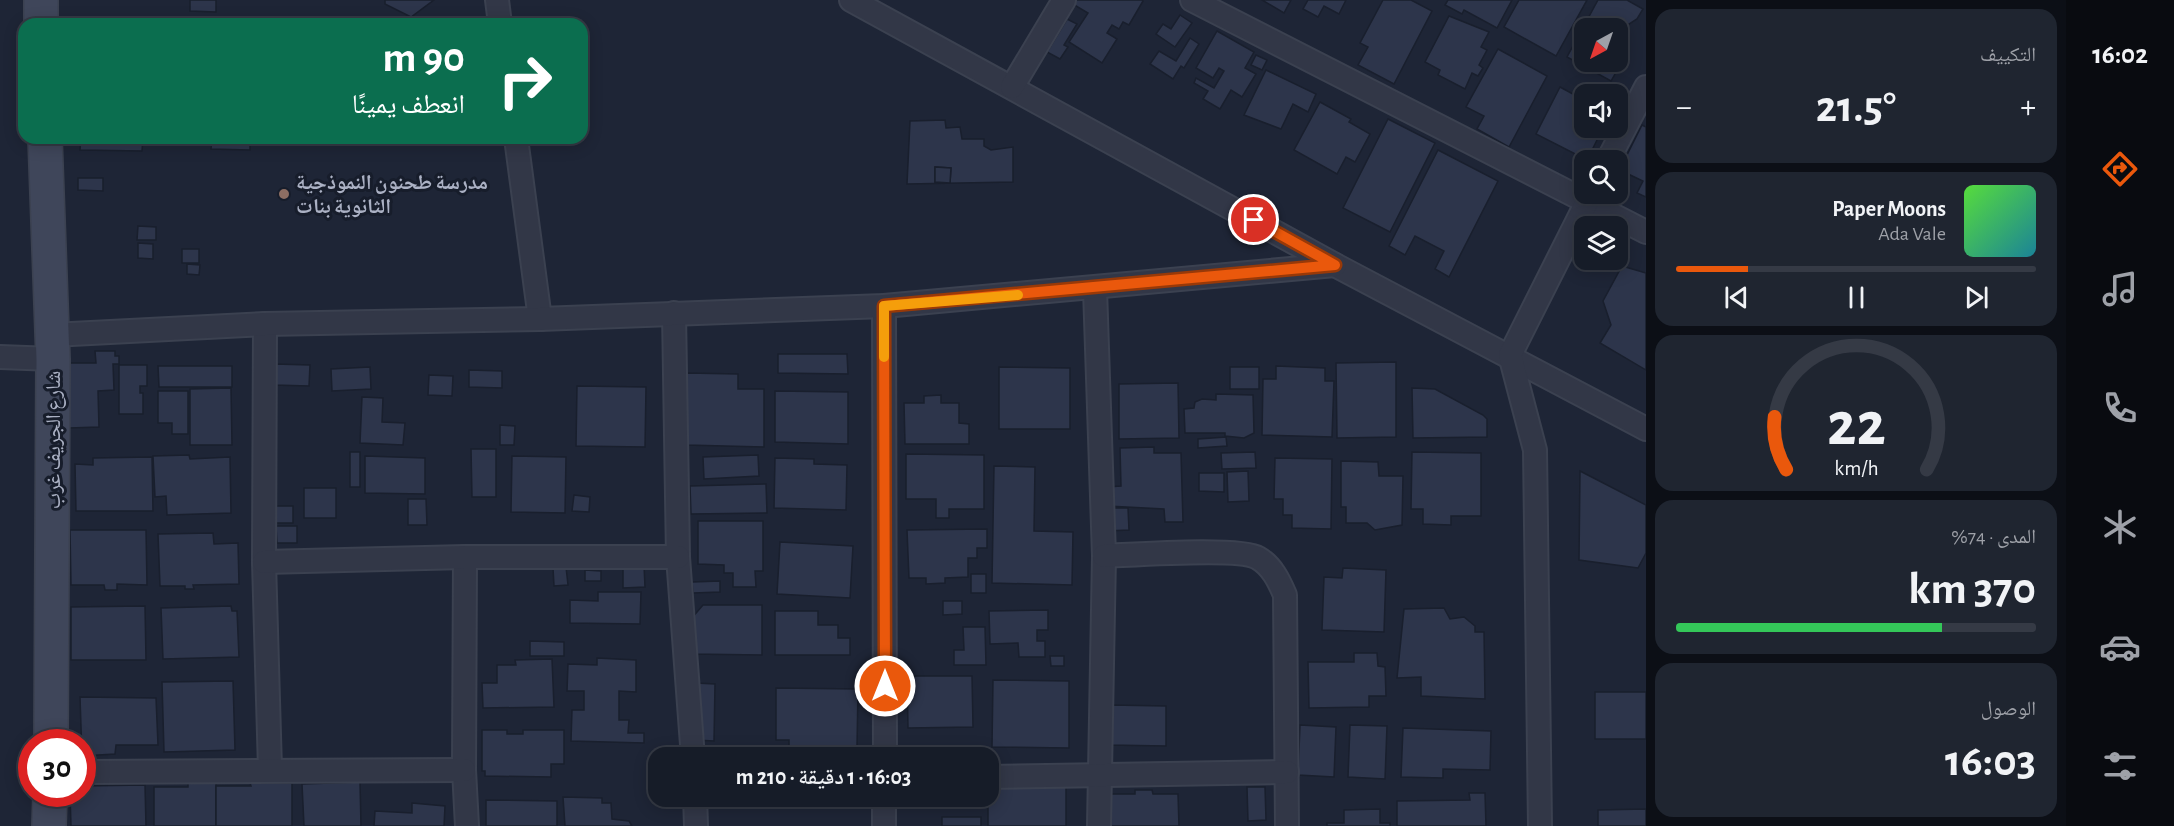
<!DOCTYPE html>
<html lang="ar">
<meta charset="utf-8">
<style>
body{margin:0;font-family:"Alegreya Sans","Noto Naskh Arabic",sans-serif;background:#1f2530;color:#f1f3f6;direction:rtl;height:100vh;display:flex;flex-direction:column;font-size:22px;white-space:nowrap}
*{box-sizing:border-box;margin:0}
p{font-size:20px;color:#9ea1a8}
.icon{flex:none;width:33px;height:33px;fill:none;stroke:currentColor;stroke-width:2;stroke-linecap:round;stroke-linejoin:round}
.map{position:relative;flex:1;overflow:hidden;direction:ltr}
.side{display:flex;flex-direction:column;gap:9px;padding:9px;background:#0c0f16;width:420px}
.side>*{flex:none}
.top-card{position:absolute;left:18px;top:18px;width:570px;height:126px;border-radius:18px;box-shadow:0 3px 15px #0003,0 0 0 2px #353a45;direction:rtl;background:#0b6e4f;color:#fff;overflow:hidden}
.needle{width:39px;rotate:220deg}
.controls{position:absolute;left:1574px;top:18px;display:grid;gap:12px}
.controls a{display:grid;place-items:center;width:54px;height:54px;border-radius:12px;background:#161c28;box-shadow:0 3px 15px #0003,0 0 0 2px #353a45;font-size:30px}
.speed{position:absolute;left:18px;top:729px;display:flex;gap:12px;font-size:30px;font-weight:700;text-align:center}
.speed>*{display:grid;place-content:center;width:78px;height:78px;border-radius:50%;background:#161c28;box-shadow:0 3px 15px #0003,0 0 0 2px #353a45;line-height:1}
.speed .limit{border:9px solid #d22;background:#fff;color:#111}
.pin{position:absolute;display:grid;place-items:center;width:51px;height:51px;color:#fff;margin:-26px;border:3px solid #fff;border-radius:50%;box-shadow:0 2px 6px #0007}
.me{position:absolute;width:66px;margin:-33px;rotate:0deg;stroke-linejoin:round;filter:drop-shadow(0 0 4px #0008)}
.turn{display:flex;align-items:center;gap:21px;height:126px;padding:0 24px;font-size:27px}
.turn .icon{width:78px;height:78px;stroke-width:2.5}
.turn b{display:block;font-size:42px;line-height:51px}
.big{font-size:45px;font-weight:600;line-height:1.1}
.side .tile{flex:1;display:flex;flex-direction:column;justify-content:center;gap:9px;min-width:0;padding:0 21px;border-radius:18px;background:#1f2530}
.side .dial{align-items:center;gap:0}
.dial svg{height:156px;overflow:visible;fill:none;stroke:#353a45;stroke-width:7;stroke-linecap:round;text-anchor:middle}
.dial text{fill:#f1f3f6;stroke:none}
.song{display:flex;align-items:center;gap:18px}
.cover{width:72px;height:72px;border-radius:9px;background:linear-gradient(135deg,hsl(110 70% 55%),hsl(190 70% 35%))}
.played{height:6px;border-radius:3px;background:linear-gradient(90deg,#ea580c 20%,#353a45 20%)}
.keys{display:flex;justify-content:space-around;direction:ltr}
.heat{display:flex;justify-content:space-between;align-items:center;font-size:33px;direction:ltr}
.charge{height:9px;border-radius:4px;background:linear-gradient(90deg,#34c759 74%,#353a45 0)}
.trip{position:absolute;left:648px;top:747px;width:351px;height:60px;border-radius:18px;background:#161c28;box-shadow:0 3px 15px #0003,0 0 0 2px #353a45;font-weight:600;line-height:60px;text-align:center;direction:rtl}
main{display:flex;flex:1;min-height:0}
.menu{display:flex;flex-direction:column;width:108px;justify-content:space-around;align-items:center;background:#090b10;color:#9ea1a8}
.menu .icon{width:42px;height:42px}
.menu .on{color:#ea580c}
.menu b{font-size:27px;color:#f1f3f6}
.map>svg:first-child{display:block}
</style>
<main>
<nav class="menu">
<b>16:02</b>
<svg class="icon on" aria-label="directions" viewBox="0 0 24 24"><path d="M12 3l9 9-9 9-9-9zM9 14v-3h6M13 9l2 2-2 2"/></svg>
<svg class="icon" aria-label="music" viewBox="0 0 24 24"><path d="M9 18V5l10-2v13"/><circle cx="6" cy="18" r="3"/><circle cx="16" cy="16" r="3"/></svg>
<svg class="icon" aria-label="phone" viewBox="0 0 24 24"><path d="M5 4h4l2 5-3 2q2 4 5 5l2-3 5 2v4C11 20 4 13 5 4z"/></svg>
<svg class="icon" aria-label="climate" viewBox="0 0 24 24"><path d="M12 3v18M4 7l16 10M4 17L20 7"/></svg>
<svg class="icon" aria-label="car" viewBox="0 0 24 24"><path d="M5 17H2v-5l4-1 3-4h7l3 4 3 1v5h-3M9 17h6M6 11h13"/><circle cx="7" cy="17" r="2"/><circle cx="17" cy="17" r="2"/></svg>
<svg class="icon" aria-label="filters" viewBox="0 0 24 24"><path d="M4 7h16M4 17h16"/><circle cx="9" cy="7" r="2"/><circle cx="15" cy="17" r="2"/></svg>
</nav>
<section class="side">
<div class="tile"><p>التكييف</p>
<div class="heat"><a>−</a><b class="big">21.5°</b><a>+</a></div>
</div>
<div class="tile">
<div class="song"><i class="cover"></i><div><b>Paper Moons</b><p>Ada Vale</p></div></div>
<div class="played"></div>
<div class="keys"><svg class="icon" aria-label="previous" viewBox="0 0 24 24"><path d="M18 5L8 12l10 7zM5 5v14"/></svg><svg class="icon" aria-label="pause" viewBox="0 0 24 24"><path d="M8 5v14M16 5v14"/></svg><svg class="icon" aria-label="next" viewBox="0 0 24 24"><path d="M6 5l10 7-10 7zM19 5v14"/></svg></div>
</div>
<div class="tile dial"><svg viewBox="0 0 100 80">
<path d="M14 69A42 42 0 1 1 86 69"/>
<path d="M14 69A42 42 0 0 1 8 42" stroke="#ea580c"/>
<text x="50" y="56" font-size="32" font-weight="700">22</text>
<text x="50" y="72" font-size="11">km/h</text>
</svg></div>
<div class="tile"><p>المدى · 74%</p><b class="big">370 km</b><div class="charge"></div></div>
<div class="tile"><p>الوصول</p><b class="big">16:03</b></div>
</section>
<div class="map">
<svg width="1646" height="826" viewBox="0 0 1646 826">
<rect width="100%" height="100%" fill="#1e2536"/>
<!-- building -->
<g fill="#2d354b" stroke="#191f2d" stroke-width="1.5" fill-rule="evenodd">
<path d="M190 0H216V12L190 11Z"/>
<path d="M385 0H434L411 17 385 4Z"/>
<path d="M1073 0H1142L1143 1 1129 25 1123 22 1119 29 1112 25 1107 33 1117 39 1102 63 1069 42 1088 13 1071 3Z"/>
<path d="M1262 0H1291L1284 13Z"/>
<path d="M1308 0H1346L1339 14 1324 6 1318 17 1303 9Z"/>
<path d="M1383 0H1411L1432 11 1394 84 1358 65 1368 47 1360 43Z"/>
<path d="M1448 0H1512L1497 28 1464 10 1462 14 1445 5Z"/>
<path d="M1519 0H1587L1556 56 1504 27Z"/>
<path d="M1598 0H1627L1643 9 1637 19 1623 28 1629 34 1617 48V28H1584V62H1610L1619 67 1611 81 1567 57Z"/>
<path d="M1180 15 1192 23 1175 47 1156 34 1163 24 1171 29Z"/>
<path d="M1449 16 1489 32 1481 47 1487 50 1479 65 1483 68 1478 76 1472 73 1465 89 1438 75 1440 70 1425 62Z"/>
<path d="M1067 19 1077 24 1064 45 1068 47 1060 59 1047 52Z"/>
<path d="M1217 31 1254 52 1245 68 1256 74 1242 97 1231 90 1220 109 1203 99 1208 91 1194 83 1196 78 1214 88 1224 71 1219 68 1213 78 1196 68Z"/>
<path d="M1190 38 1199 44 1184 68 1181 66 1173 79 1150 64 1159 51 1176 61Z"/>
<path d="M1498 49 1547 76 1509 147 1477 129 1484 116 1466 107Z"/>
<path d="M1256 55 1267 60 1262 70 1251 65Z"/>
<path d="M1266 70 1316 94 1308 112 1293 104 1281 129 1244 115Z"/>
<path d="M1560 87 1584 100V128H1603L1587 160 1536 134Z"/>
<path d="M1320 102 1351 119 1349 122 1370 134 1355 162 1346 157 1337 174 1294 150Z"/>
<path d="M1388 119 1435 143 1390 232 1343 208Z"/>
<path d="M945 120 946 128 960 127 962 139H984V146L991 150 1013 147V182L907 184 910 121ZM935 167 951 168 950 183 935 182Z"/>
<path d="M1642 125 1646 127V197L1637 193 1643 181 1624 172 1626 167 1622 165Z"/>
<path d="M81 138H143L142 151 80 150Z"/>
<path d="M212 138H250V150L211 149Z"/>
<path d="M1438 150 1498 181 1449 277 1435 269 1444 251 1415 236 1405 255 1389 246Z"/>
<path d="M935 167 951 168 950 183 935 182Z"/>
<path d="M78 178H103V191L78 190Z"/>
<path d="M138 226 156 227V240H137Z"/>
<path d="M138 243 153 244V259L138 258Z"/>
<path d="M1617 244 1629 252 1619 268 1606 260H1617Z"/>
<rect x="182" y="249" width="17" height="14"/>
<path d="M187 264 200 265 199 275 187 274Z"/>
<path d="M1622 266 1646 273V370L1600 343 1611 325 1603 301Z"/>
<path d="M95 351H115V356H119V364H113L114 390 98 391 99 427 69 428 66 363H96Z"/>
<path d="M778 354H847L848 374 778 373Z"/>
<path d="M1396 362V437L1337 438 1336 363Z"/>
<path d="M274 364 310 365 309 386 274 385Z"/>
<path d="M119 365H147V386H140V393H143V414H119Z"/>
<path d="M158 366H232V387H159Z"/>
<path d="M1276 366 1325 368V381H1334L1332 437 1262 435 1263 379H1276Z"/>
<path d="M370 367 371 389 332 391 331 369Z"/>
<path d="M999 367 1070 368V429H999Z"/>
<rect x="1230" y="367" width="29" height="22"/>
<path d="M469 370 502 371V388L469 387Z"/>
<path d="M687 373 738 374V389H764V447L686 445Z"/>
<path d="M429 375 453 376 452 396 428 395Z"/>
<path d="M1178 383 1179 438 1119 439V384Z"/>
<path d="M577 386 646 387 645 447 576 446Z"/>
<path d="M231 388 232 445H190V389Z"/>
<path d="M1412 388 1435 389 1483 415 1487 419V437L1413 438Z"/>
<path d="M158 391H188V434H172V423H158Z"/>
<path d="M775 391 848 392V444L775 442Z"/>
<path d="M1216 394 1253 395 1254 433 1244 438 1225 436V433H1185L1184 409 1194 408 1195 402 1202 399 1216 400Z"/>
<path d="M941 395V403H959V423L969 424V444H905L904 403H924V396Z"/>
<path d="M362 397 383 398 382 422 405 423 403 445 360 443Z"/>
<path d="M500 425 515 426 514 445H500Z"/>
<path d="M1226 437 1227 446 1198 448V439Z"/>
<path d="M1154 447V453H1181L1183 522H1165L1164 509 1107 506 1106 487 1121 486 1120 448Z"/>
<path d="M471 449H496V497H472Z"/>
<rect x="350" y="452" width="10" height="35"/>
<path d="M1255 452 1256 468 1222 469 1221 453Z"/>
<path d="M1412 452 1481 453V516H1451V525L1423 524V509H1411Z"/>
<path d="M906 454 984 455V509H949V518H936V499H906Z"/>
<path d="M189 455 190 459 230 457 231 513 167 515 166 496 155 497 153 456Z"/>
<path d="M758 455 759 476 704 479 703 457Z"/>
<path d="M365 456 425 458V494L365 493Z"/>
<path d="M512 456 566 457 565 513 511 512Z"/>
<path d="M152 457 153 511H76L75 464 93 465V458Z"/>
<path d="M775 458 814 459V464L847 465 846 510 774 508Z"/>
<path d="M1275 458 1332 459 1331 529 1292 528V515H1283V499H1274Z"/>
<path d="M1341 461 1378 462 1379 476H1403L1402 525 1375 530 1367 523H1346V507H1341Z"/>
<path d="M994 466 1035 467 1034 531 1073 532 1072 585 992 583Z"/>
<path d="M1248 471 1249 501 1228 502 1227 472Z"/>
<path d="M1580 471 1646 505V553L1638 568 1579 560Z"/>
<path d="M1199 473H1224V492L1199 491Z"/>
<path d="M766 484 767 513 691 514 690 486Z"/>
<rect x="304" y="488" width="32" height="30"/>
<path d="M574 495 590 497 589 512 572 511Z"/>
<path d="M408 499H426L427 525H408Z"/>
<path d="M274 506H293V523H273Z"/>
<path d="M1105 508H1128L1129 530 1105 531Z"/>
<path d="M698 521H763V571H755L756 587H733V573H724V565L698 564Z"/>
<path d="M276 526H297V543H277Z"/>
<path d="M987 529V548H977V558H968V577L945 578V583L926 584V578H909L907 530Z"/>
<path d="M70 530H146L147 585 117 584V590H105L104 585H71Z"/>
<path d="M213 533 214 544 238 543 239 584 193 585 194 589H185V586H160L158 534Z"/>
<path d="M780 542 853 546 850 598 777 594Z"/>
<path d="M644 565 645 587 623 588V566Z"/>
<path d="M566 567 568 585 554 586 553 568Z"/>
<path d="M1343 568 1386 570 1384 632 1322 630 1324 577 1342 578Z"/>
<path d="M585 570 601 571V581H585Z"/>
<rect x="971" y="574" width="15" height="19"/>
<path d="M720 581V592L693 593 692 582Z"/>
<path d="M598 592H641L640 624 570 623V600L598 601Z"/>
<path d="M943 601H962V614L943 615Z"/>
<path d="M703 605H762V655L691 654V619Z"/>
<path d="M145 606 146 660H71V607Z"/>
<path d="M231 606 232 611H237L239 657 163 659 161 608Z"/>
<path d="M1444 608 1450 619 1464 617 1475 626V632H1484L1485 699 1421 696V677L1397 678 1404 609Z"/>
<path d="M1048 610V630H1037V641H1045V657H1019L1018 643 990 644 989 611Z"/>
<path d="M775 611H818V625H838V638H850V655H775Z"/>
<path d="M963 627H985L986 665H954V650H964Z"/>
<path d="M530 641 564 642V656H530Z"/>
<path d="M1354 653H1377L1378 666 1385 667 1386 696H1369V707L1309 708 1308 662H1354Z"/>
<path d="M1050 656H1064V666H1051Z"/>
<path d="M597 658 636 660V692L619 691V720H629L628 733H644V743L571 741 572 710H584V691H567L568 664 597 665Z"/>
<path d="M552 659 554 707 483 708 482 683H497V665H516L515 660Z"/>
<path d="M907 676H972L973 727 908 728Z"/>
<path d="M993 680 1069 681V748L992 747Z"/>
<path d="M233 681 235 750 164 752 162 682Z"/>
<path d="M696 683 715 684 714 741 695 740Z"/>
<path d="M776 688 858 689 857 747 789 749V740H776Z"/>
<rect x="1595" y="692" width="51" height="47"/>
<path d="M80 697 156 698 158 745H116L115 754 82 756Z"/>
<path d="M1110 705 1166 706V746L1109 745Z"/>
<path d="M1300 725 1336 727 1334 777 1298 775Z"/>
<path d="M1350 725 1387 726 1385 779 1348 777Z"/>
<path d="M1403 728 1491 731 1490 770 1443 769V778L1401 777Z"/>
<path d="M482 730H507V734H523V730H564V764H551V777L485 776V771H482Z"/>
<path d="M216 782V826H154V787H188V783Z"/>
<path d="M360 782 361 826H304L302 784Z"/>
<path d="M250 783H292V826H216V786H251Z"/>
<path d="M145 785 146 826H71L70 794H82V786Z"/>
<rect x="988" y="786" width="78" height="40"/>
<path d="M1247 787H1265L1266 820 1248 821Z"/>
<path d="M1135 790H1152L1153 794H1178L1179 826H1103L1109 794H1135Z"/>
<path d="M1469 793H1485L1486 826H1397V801L1470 800Z"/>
<path d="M563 797 602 798V803H611L612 819 629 821 632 826H565Z"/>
<path d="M486 800 557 801V826H486Z"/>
<path d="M412 803 445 806 444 826H374L375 811 412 813Z"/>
<path d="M1380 809V823H1390V826H1327V823H1344V810Z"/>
<path d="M1646 809V826H1598V810Z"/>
<rect x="942" y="817" width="39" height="9"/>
</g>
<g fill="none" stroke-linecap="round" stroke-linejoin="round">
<defs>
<g id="street">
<path d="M497 0 500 24"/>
<path d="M851 0 1335 265 1646 429"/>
<path d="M1192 0 1646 232"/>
<path d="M1012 87 1064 0"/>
<path d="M516 138 540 319"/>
<path d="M1608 160 1646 87"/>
<path d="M1095 289 1104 556 1099 826"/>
<path d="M884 306 885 758"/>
<path d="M674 313 678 557 693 758"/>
<path d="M265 324 264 562 270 769"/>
<path d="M52 335 265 324 540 319 884 306 1335 265"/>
<path d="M0 357 53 359"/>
<path d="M1104 556C1131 555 1240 547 1258 558 1272 566 1279 581 1285 595L1287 826"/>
<path d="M465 557 464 770 467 826"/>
<path d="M264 562 465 557H678"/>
<path d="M82 772 464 770"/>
<path d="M988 777 1287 772"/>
<path d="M695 796 696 826"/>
<path d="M884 826V796"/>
<path d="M1540 826 1535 450 1510 355 1591 194"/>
</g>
<g id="secondary">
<path d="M41 0V24"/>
<path d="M45 138 53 359 51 742"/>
<path d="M49 826 50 794"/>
</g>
</defs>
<!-- street casing -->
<use href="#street" stroke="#3b4150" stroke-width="26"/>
<!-- secondary casing -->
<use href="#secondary" stroke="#3b4150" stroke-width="36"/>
<!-- street -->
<use href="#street" stroke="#323747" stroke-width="22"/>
<!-- secondary -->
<use href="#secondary" stroke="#3f465a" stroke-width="33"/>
</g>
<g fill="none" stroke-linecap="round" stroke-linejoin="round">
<defs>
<path id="route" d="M885 686 884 306 1335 265 1254 220"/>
</defs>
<!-- route casing -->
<use href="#route" stroke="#983908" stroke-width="15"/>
<!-- route -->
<use href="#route" stroke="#ea580c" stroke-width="10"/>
<!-- slow -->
<path stroke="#f59e0b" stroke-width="10" d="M884 357V306L1018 295"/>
</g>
<!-- markers -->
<circle fill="#8d6e63" stroke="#171d2b" stroke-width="2" cx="284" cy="194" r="6"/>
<g text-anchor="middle" stroke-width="6" stroke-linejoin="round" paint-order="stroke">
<!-- poi labels -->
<g font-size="21" font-weight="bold" fill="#abb1c4" stroke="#171d2b" text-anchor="start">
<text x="296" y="189">مدرسة طحنون النموذجية<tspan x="296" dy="24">الثانوية بنات</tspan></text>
</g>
<!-- street labels -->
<g font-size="21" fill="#abb1c4" stroke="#171d2b">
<text transform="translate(53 440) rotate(-90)" y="7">شارع الجريف غرب</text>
</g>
</g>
</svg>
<div class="controls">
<a><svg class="needle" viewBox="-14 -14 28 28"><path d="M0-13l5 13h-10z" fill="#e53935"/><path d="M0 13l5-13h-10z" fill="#9ea1a8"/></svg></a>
<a><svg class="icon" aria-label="sound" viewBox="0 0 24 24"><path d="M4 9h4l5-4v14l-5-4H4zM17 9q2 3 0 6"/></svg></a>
<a><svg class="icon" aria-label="search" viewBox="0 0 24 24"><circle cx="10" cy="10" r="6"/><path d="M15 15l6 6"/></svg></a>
<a><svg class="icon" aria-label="layers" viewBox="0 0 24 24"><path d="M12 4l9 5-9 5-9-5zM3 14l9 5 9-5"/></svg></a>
</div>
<div class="speed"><div class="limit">30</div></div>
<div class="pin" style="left:1254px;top:220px;background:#d93025"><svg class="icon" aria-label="arrive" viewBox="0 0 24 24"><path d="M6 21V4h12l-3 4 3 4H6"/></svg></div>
<svg class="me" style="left:885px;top:686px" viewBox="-20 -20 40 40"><circle r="17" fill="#ea580c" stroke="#fff" stroke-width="3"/><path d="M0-11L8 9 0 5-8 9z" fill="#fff"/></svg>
<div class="trip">16:03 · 1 دقيقة · 210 m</div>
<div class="top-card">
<div class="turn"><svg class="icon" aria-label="right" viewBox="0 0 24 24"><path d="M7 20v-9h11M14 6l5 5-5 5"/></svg><div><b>90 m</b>انعطف يمينًا</div></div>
</div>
</div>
</main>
